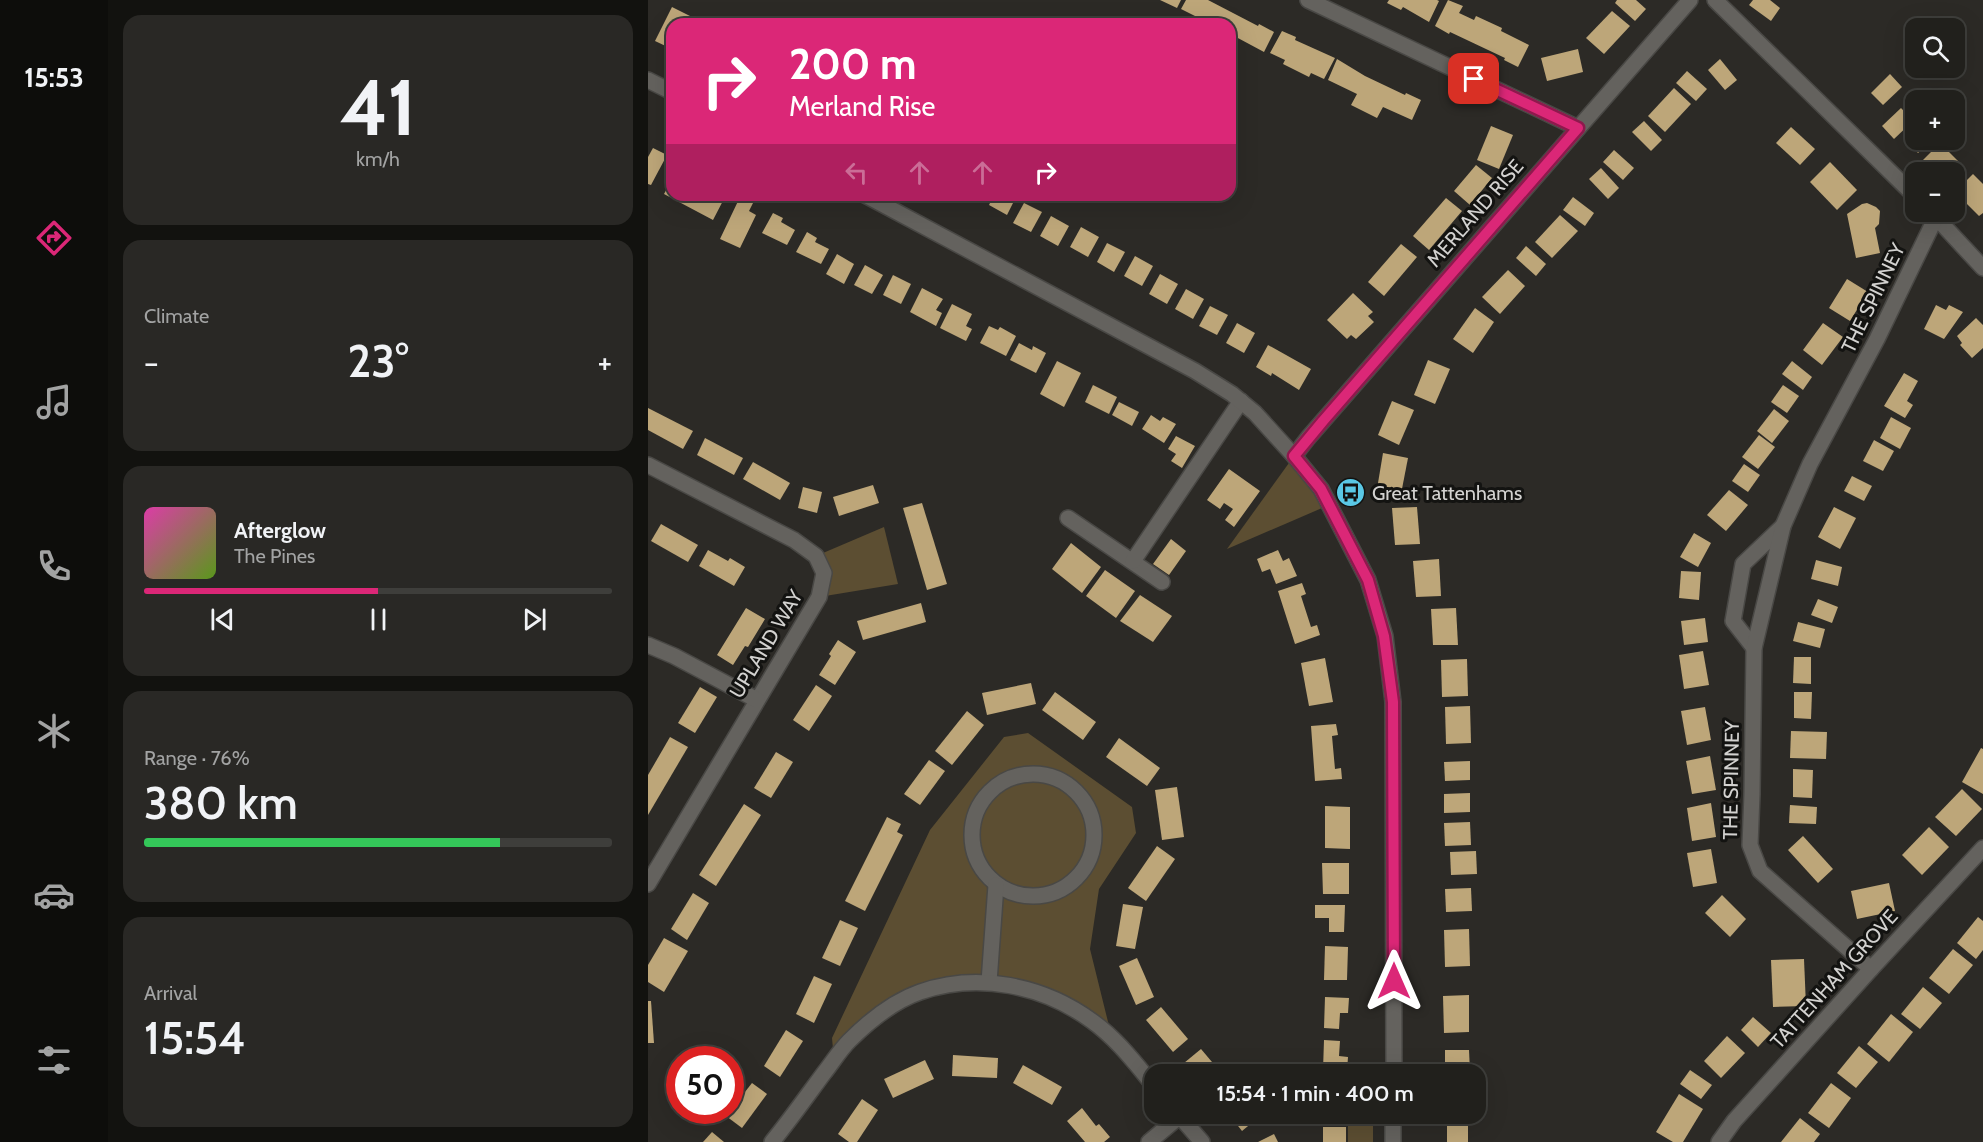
<!DOCTYPE html>
<meta charset="utf-8">
<style>
body{margin:0;font-family:Cabin,sans-serif;background:#292825;color:#f1f3f6;height:100vh;display:flex;flex-direction:column;font-size:22px;white-space:nowrap}
*{box-sizing:border-box;margin:0}
p{font-size:20px;color:#a2a3a3}
.icon{flex:none;width:33px;height:33px;fill:none;stroke:currentColor;stroke-width:2;stroke-linecap:round;stroke-linejoin:round}
.map{position:relative;flex:1;overflow:hidden}
.details{display:flex;flex-direction:column;gap:15px;padding:15px;background:#12120f;width:540px}
.details>*{flex:none}
.banner{position:absolute;left:18px;top:18px;width:570px;height:183px;border-radius:18px;box-shadow:0 6px 24px #0002,0 0 0 2px #3e3e3b;background:#db2777;color:#fff;overflow:hidden}
.buttons{position:absolute;left:1257px;top:18px;display:grid;gap:12px}
.buttons a{display:grid;place-items:center;width:60px;height:60px;border-radius:12px;background:#21201c;box-shadow:0 6px 24px #0002,0 0 0 2px #3e3e3b;font-size:30px}
.speed{position:absolute;left:18px;top:1046px;display:flex;gap:12px;font-size:30px;font-weight:700;text-align:center}
.speed>*{display:grid;place-content:center;width:78px;height:78px;border-radius:50%;background:#21201c;box-shadow:0 6px 24px #0002,0 0 0 2px #3e3e3b;line-height:1}
.speed .limit{border:9px solid #d22;background:#fff;color:#111}
.pin{position:absolute;display:grid;place-items:center;width:51px;height:51px;color:#fff;margin:-26px;border-radius:12px;box-shadow:0 3px 9px #0006}
.me{position:absolute;width:66px;margin:-33px;rotate:0deg;stroke-linejoin:round;filter:drop-shadow(0 0 4px #0008)}
.turn{display:flex;align-items:center;gap:21px;height:126px;padding:0 24px;font-size:27px}
.turn .icon{width:78px;height:78px;stroke-width:2.5}
.turn b{display:block;font-size:42px;line-height:51px}
.lanes{display:flex;align-items:center;height:57px;padding:0 24px;background:#0003;justify-content:center;gap:30px;direction:ltr}
.lanes .off{opacity:.35}
.big{font-size:45px;font-weight:600;line-height:1.1}
.details .tile{flex:1;display:flex;flex-direction:column;justify-content:center;gap:9px;min-width:0;padding:0 21px;border-radius:18px;background:#292825}
.details .dial{align-items:center;gap:0}
.dial b{font-size:78px;line-height:1}
.song{display:flex;align-items:center;gap:18px}
.cover{width:72px;height:72px;border-radius:9px;background:linear-gradient(135deg,hsl(320 70% 55%),hsl(90 70% 35%))}
.played{height:6px;border-radius:3px;background:linear-gradient(90deg,#db2777 50%,#3e3e3b 50%)}
.keys{display:flex;justify-content:space-around;direction:ltr}
.heat{display:flex;justify-content:space-between;align-items:center;font-size:33px;direction:ltr}
.charge{height:9px;border-radius:4px;background:linear-gradient(90deg,#34c759 76%,#3e3e3b 0)}
.trip{position:absolute;left:496px;top:1064px;width:342px;height:60px;border-radius:18px;background:#21201c;box-shadow:0 6px 24px #0002,0 0 0 2px #3e3e3b;font-weight:600;line-height:60px;text-align:center}
main{display:flex;flex:1;min-height:0}
.menu{display:flex;flex-direction:column;width:108px;justify-content:space-around;align-items:center;background:#0d0d0b;color:#a2a3a3}
.menu .icon{width:42px;height:42px}
.menu .active{color:#db2777}
.menu b{font-size:27px;color:#f1f3f6}
.map>svg:first-child{display:block}
</style>
<main>
<nav class="menu">
<b>15:53</b>
<svg class="icon active" aria-label="directions" viewBox="0 0 24 24"><path d="M12 3l9 9-9 9-9-9zM9 14v-3h6M13 9l2 2-2 2"/></svg>
<svg class="icon" aria-label="music" viewBox="0 0 24 24"><path d="M9 18V5l10-2v13"/><circle cx="6" cy="18" r="3"/><circle cx="16" cy="16" r="3"/></svg>
<svg class="icon" aria-label="phone" viewBox="0 0 24 24"><path d="M5 4h4l2 5-3 2q2 4 5 5l2-3 5 2v4C11 20 4 13 5 4z"/></svg>
<svg class="icon" aria-label="climate" viewBox="0 0 24 24"><path d="M12 3v18M4 7l16 10M4 17L20 7"/></svg>
<svg class="icon" aria-label="car" viewBox="0 0 24 24"><path d="M5 17H2v-5l4-1 3-4h7l3 4 3 1v5h-3M9 17h6M6 11h13"/><circle cx="7" cy="17" r="2"/><circle cx="17" cy="17" r="2"/></svg>
<svg class="icon" aria-label="filters" viewBox="0 0 24 24"><path d="M4 7h16M4 17h16"/><circle cx="9" cy="7" r="2"/><circle cx="15" cy="17" r="2"/></svg>
</nav>
<section class="details">
<div class="tile dial"><b>41</b><p>km/h</p></div>
<div class="tile"><p>Climate</p>
<div class="heat"><a>−</a><b class="big">23°</b><a>+</a></div>
</div>
<div class="tile">
<div class="song"><i class="cover"></i><div><b>Afterglow</b><p>The Pines</p></div></div>
<div class="played"></div>
<div class="keys"><svg class="icon" aria-label="previous" viewBox="0 0 24 24"><path d="M18 5L8 12l10 7zM5 5v14"/></svg><svg class="icon" aria-label="pause" viewBox="0 0 24 24"><path d="M8 5v14M16 5v14"/></svg><svg class="icon" aria-label="next" viewBox="0 0 24 24"><path d="M6 5l10 7-10 7zM19 5v14"/></svg></div>
</div>
<div class="tile"><p>Range · 76%</p><b class="big">380 km</b><div class="charge"></div></div>
<div class="tile"><p>Arrival</p><b class="big">15:54</b></div>
</section>
<div class="map">
<svg width="1335" height="1142" viewBox="0 0 1335 1142">
<rect width="100%" height="100%" fill="#2c2a26"/>
<!-- green -->
<g fill="#5c4e32">
<path d="M646 456 681 505 579 549Z"/>
<path d="M236 527 250 584 171 597 168 556Z"/>
<path d="M380 733 484 807 488 833 451 889 442 949 464 1038 369 987 270 993 186 1060 184 1038 282 830 356 737Z"/>
<rect x="700" y="1113" width="25" height="29"/>
</g>
<!-- building -->
<g fill="#bda679">
<path d="M512 0H533L529 8Z"/>
<path d="M538 0H560L610 26 611 24 626 32 616 52 588 37 582 48V24H563L533 9Z"/>
<path d="M741 0H789L791 1 781 22 755 7 753 10 739 3Z"/>
<path d="M800 0 815 6 811 13 826 20 828 16 854 28 853 31 881 45 870 67 856 60 857 58 802 32 801 34 787 26Z"/>
<path d="M969 0H988L998 9 987 21 967 3Z"/>
<path d="M1105 0H1122L1132 8 1123 21 1101 5Z"/>
<path d="M24 7 54 22V24H24V49L7 41Z"/>
<path d="M964 11 982 26 956 54 938 38Z"/>
<path d="M634 31 648 37 647 40 687 58 676 79 663 73 661 77 635 64 637 60 622 53Z"/>
<path d="M930 49 935 72 899 81 893 58Z"/>
<path d="M689 59 717 76 757 95 758 93 773 100 764 120 735 107 729 118 703 105 709 94 680 80Z"/>
<path d="M1072 59 1089 80 1077 90 1060 70Z"/>
<path d="M1039 71 1059 89 1048 101 1028 83Z"/>
<path d="M1242 74 1254 87 1235 105 1223 93Z"/>
<path d="M1026 88 1043 104 1017 132 1000 116Z"/>
<path d="M1253 108 1265 121 1246 139 1234 126Z"/>
<path d="M996 121 1014 140 1003 151 984 132Z"/>
<path d="M843 126 865 135 851 169 829 160Z"/>
<path d="M1143 127 1167 149 1152 165 1128 143Z"/>
<path d="M1268 131V140H1284L1270 153 1258 140Z"/>
<path d="M1292 143 1316 167 1306 177V172H1285L1274 161Z"/>
<path d="M5 148 19 155 3 185 0 184V157Z"/>
<path d="M966 150 986 168 975 180 955 162Z"/>
<path d="M1182 162 1209 190 1189 210 1162 182Z"/>
<path d="M828 165 844 178 822 205 806 191Z"/>
<path d="M953 168 971 188 960 199 941 179Z"/>
<path d="M1325 174 1335 184V213L1331 216 1307 192Z"/>
<path d="M24 179V195H78L65 220 16 194Z"/>
<path d="M316 195H332L329 202Z"/>
<path d="M346 195H369L359 215 341 205Z"/>
<path d="M92 197 105 203 101 211 108 215 92 248 72 239Z"/>
<path d="M925 197 946 213 937 226 915 210Z"/>
<path d="M798 198 814 211 781 250 765 236Z"/>
<path d="M376 203 394 212 383 232 365 223Z"/>
<path d="M1219 203 1228 207 1232 211 1231 224 1227 228 1232 253 1208 258 1199 214 1214 204Z"/>
<path d="M125 213 135 218 133 222 147 230 139 245 114 233Z"/>
<path d="M912 215 930 231 904 258 887 242Z"/>
<path d="M403 216 421 226 410 246 392 236Z"/>
<path d="M433 227 451 237 440 257 422 247Z"/>
<path d="M159 232 169 238 167 242 181 249 173 264 148 252Z"/>
<path d="M459 243 477 252 466 272 449 262Z"/>
<path d="M753 244 769 257 736 296 720 282Z"/>
<path d="M878 246 898 264 888 276 868 258Z"/>
<path d="M189 254 206 264 196 284 178 274Z"/>
<path d="M487 256 505 266 494 286 476 276Z"/>
<path d="M217 265 235 275 224 294 206 285Z"/>
<path d="M860 270 877 286 852 314 834 297Z"/>
<path d="M512 274 530 284 519 304 501 294Z"/>
<path d="M245 275 263 284 253 304 235 295Z"/>
<path d="M1199 279 1220 292 1202 321 1181 308Z"/>
<path d="M274 288 295 299 288 310 294 313 288 326 262 312Z"/>
<path d="M538 289 556 299 545 319 527 309Z"/>
<path d="M705 293 725 312 720 316 726 322 708 339 703 335 699 339 679 320Z"/>
<path d="M304 304 324 314 318 326 324 329 318 341 292 328Z"/>
<path d="M1288 305 1298 310 1301 305 1315 312 1296 339 1276 329Z"/>
<path d="M562 306 580 315 569 335 551 326Z"/>
<path d="M827 308 846 322 825 353 805 339Z"/>
<path d="M1328 318 1335 325V348L1324 358 1312 345 1314 343 1309 336Z"/>
<path d="M589 323 607 333 596 353 578 343Z"/>
<path d="M1175 323 1195 337 1174 365 1155 350Z"/>
<path d="M341 326 350 330 352 327 368 336 358 356 332 343Z"/>
<path d="M371 343 384 350 385 346 398 353 388 373 362 360Z"/>
<path d="M620 345 663 369 651 390 624 373 623 376 608 367Z"/>
<path d="M780 360 802 369 787 404 766 395Z"/>
<path d="M409 361 433 373 416 407 392 394Z"/>
<path d="M1144 361 1164 377 1155 390 1134 374Z"/>
<path d="M1256 373 1270 381 1259 401 1265 405 1257 418 1236 406Z"/>
<path d="M445 385 469 397 461 414 437 402Z"/>
<path d="M1135 385 1151 396 1139 413 1123 402Z"/>
<path d="M744 401 766 410 751 445 730 435Z"/>
<path d="M471 402 491 412 484 426 464 415Z"/>
<path d="M0 408 45 431 35 449 0 430Z"/>
<path d="M1126 409 1141 421 1124 443 1109 431Z"/>
<path d="M503 415 512 421 515 417 528 424 516 443 494 429Z"/>
<path d="M1243 417 1263 428 1252 449 1232 438Z"/>
<path d="M1111 435 1127 447 1110 469 1094 457Z"/>
<path d="M528 436 547 446 534 468 523 461 528 454 520 449Z"/>
<path d="M57 438 95 458 86 475 49 455Z"/>
<path d="M1226 440 1246 451 1235 471 1215 461Z"/>
<path d="M735 453 760 458 753 494 729 489Z"/>
<path d="M105 462 142 483 132 500 95 479Z"/>
<path d="M1096 464 1112 475 1100 492 1084 481Z"/>
<path d="M581 469 612 491 586 527 577 520 585 509 576 503 572 509 559 500Z"/>
<path d="M1204 476 1224 486 1216 501 1196 491Z"/>
<path d="M225 485 231 503 191 516 185 497Z"/>
<path d="M155 487 174 492 169 513 150 508Z"/>
<path d="M1081 490 1100 505 1078 531 1059 515Z"/>
<path d="M274 503 299 584 279 590 255 508Z"/>
<path d="M769 507 772 544 747 545 744 508Z"/>
<path d="M1186 507 1208 518 1192 549 1170 537Z"/>
<path d="M13 524 50 545 40 562 3 541Z"/>
<path d="M1046 533 1063 543 1050 567 1032 557Z"/>
<path d="M523 539 538 551 521 575 505 564Z"/>
<path d="M423 543 453 567 434 593 404 569Z"/>
<path d="M60 550 80 561 82 558 97 567 86 586 51 566Z"/>
<path d="M630 550 635 561 641 558 649 576 628 584 622 569 614 572 609 559Z"/>
<path d="M791 559 793 596 768 597 765 561Z"/>
<path d="M1168 560 1194 567 1190 586 1163 579Z"/>
<path d="M457 570 487 591 468 618 438 596Z"/>
<path d="M1033 571 1053 572 1051 600 1031 598Z"/>
<path d="M654 583 658 594 653 596 663 627 669 625 672 635 647 644 630 591Z"/>
<path d="M492 595 524 616 505 642 472 621Z"/>
<path d="M1170 599 1190 607 1184 623 1163 615Z"/>
<path d="M273 603 278 622 215 640 209 621Z"/>
<path d="M98 608 117 619 100 647 97 646 85 665 69 655Z"/>
<path d="M808 608 810 645H785L783 609Z"/>
<path d="M1057 618 1060 642 1036 645 1033 621Z"/>
<path d="M1150 622 1177 629 1172 648 1145 641Z"/>
<path d="M190 640 208 652 187 685 171 675 183 656 181 654Z"/>
<path d="M1055 651 1061 685 1036 689 1031 655Z"/>
<path d="M1146 657H1163V684L1145 683Z"/>
<path d="M677 658 685 702 661 706 653 663Z"/>
<path d="M819 659 820 696 794 697 793 660Z"/>
<path d="M383 683 388 704 339 715 334 693Z"/>
<path d="M168 685 184 696 161 731 145 720Z"/>
<path d="M52 687 69 697 47 733 30 723Z"/>
<path d="M407 692 448 722 435 740 394 710Z"/>
<path d="M1146 692H1164L1163 719 1146 718Z"/>
<path d="M822 706 823 743 798 744 797 707Z"/>
<path d="M1057 707 1063 740 1039 745 1033 711Z"/>
<path d="M319 711 336 725 304 765 287 751Z"/>
<path d="M688 724 690 735 684 736 687 769 693 768 694 779 667 781 663 726Z"/>
<path d="M1143 731 1179 732 1178 759 1142 758Z"/>
<path d="M22 737 40 747 0 815V775Z"/>
<path d="M471 738 512 768 499 786 458 757Z"/>
<path d="M1333 748 1335 749V794L1314 782Z"/>
<path d="M128 752 145 762 123 798 106 788Z"/>
<path d="M1062 756 1068 790 1044 794 1038 761Z"/>
<path d="M281 760 297 771 272 805 256 794Z"/>
<path d="M822 761V780L797 781 796 762Z"/>
<path d="M1145 769 1165 770 1164 798 1145 797Z"/>
<path d="M529 787 536 837 514 840 507 790Z"/>
<path d="M1314 789 1334 809 1308 836 1287 817Z"/>
<path d="M822 793V812L796 813V794Z"/>
<path d="M1063 803 1068 837 1044 841 1039 808Z"/>
<path d="M96 804 113 815 68 886 51 875Z"/>
<path d="M1142 805 1169 807 1168 824 1141 823Z"/>
<path d="M677 806 702 807V849L677 848Z"/>
<path d="M239 817 253 824 249 832 255 835 217 911 197 901Z"/>
<path d="M822 822 823 845 797 846 796 823Z"/>
<path d="M1281 827 1301 847 1274 875 1254 855Z"/>
<path d="M1155 836 1185 869 1170 883 1140 850Z"/>
<path d="M509 846 527 859 498 901 480 888Z"/>
<path d="M1063 849 1069 883 1045 887 1039 853Z"/>
<path d="M828 851 829 874 803 875 802 852Z"/>
<path d="M674 863H701V894H675Z"/>
<path d="M1241 883 1247 911 1209 919 1203 891Z"/>
<path d="M823 888 824 911 798 912 797 889Z"/>
<path d="M45 893 61 903 39 940 23 929Z"/>
<path d="M1074 895 1098 919 1082 937 1057 913Z"/>
<path d="M475 904 495 907 487 949 468 946Z"/>
<path d="M667 905H697L696 932H681V918H667Z"/>
<path d="M1330 917 1335 921V950L1328 959 1309 943Z"/>
<path d="M192 920 210 928 192 966 174 958Z"/>
<path d="M821 929 822 966 797 967 796 930Z"/>
<path d="M16 938 40 951 16 992 0 982V965Z"/>
<path d="M677 946 700 947 699 980H676Z"/>
<path d="M1305 949 1325 965 1301 994 1281 978Z"/>
<path d="M489 958 506 997 488 1005 471 966Z"/>
<path d="M1156 959 1158 1006 1125 1007 1123 960Z"/>
<path d="M166 976 184 984 166 1023 148 1014Z"/>
<path d="M1275 987 1294 1003 1272 1029 1253 1014Z"/>
<path d="M821 995V1032L796 1033 795 996Z"/>
<path d="M677 997 701 998 700 1013H692L691 1029 676 1028Z"/>
<path d="M0 1001H3L6 1043H0Z"/>
<path d="M513 1007 540 1039 525 1052 498 1020Z"/>
<path d="M1243 1014 1265 1032 1241 1062 1219 1044Z"/>
<path d="M1105 1017 1123 1033 1110 1047 1093 1030Z"/>
<path d="M138 1030 155 1041 132 1077 116 1066Z"/>
<path d="M1079 1036 1097 1053 1073 1078 1056 1061Z"/>
<path d="M676 1040 692 1041 691 1056 700 1057 699 1071 675 1070Z"/>
<path d="M1211 1046 1230 1062 1208 1088 1189 1073Z"/>
<path d="M553 1049 564 1062 574 1074H545L536 1063Z"/>
<path d="M797 1050H821L822 1072 797 1073Z"/>
<path d="M305 1055 350 1058 349 1078 304 1076Z"/>
<path d="M277 1060 286 1079 245 1098 236 1079Z"/>
<path d="M375 1065 414 1087 404 1105 365 1083Z"/>
<path d="M1042 1070 1064 1085 1053 1099 1032 1084Z"/>
<path d="M104 1083 119 1094 94 1128 78 1116Z"/>
<path d="M1183 1083 1203 1098 1181 1128 1160 1113Z"/>
<path d="M1031 1094 1055 1109 1035 1142H1025L1008 1132Z"/>
<path d="M214 1099 230 1110 209 1142H201L190 1134Z"/>
<path d="M434 1108 448 1126 451 1124 462 1137 456 1142H437L419 1121Z"/>
<path d="M584 1113H607L611 1117 594 1131 583 1117 585 1115Z"/>
<path d="M1152 1118 1172 1134 1166 1142H1133Z"/>
<rect x="799" y="1125" width="21" height="17"/>
<rect x="675" y="1127" width="23" height="15"/>
<path d="M64 1132 76 1142H55Z"/>
<path d="M626 1134 630 1142H610Z"/>
</g>
<g fill="none" stroke-linecap="round" stroke-linejoin="round">
<defs>
<g id="minor">
<path d="M660 0 930 128"/>
<path d="M1067 0 1268 197"/>
<path d="M1283 212 1335 268"/>
<path d="M0 465 146 540 168 556 176 573 171 597 0 884"/>
<path d="M420 518 514 582"/>
<path d="M485 561 593 401"/>
<path d="M0 645 26 656 109 700"/>
<path d="M1106 648 1085 621 1095 564 1135 526"/>
<circle cx="385" cy="835" r="61"/>
<path d="M1223 969 1112 871 1102 845 1104 794 1106 648 1135 526 1162 464 1229 339 1288 217"/>
<path d="M341 982 348 885"/>
<path d="M529 1113 554 1142"/>
<path d="M124 1142C142 1120 159 1096 176 1073 184 1063 192 1050 201 1041 221 1021 246 1001 272 992 330 972 395 985 444 1021 469 1039 487 1063 507 1087"/>
<path d="M501 1142 532 1116"/>
<path d="M1071 1142 1086 1121 1223 969 1335 848"/>
</g>
<path id="tertiary" d="M646 456 660 438 1042 0"/>
<g id="secondary">
<path d="M0 80 24 92"/>
<path d="M217 195 547 371 584 394 607 413 646 456 673 489 720 580 737 636 745 702 746 1074"/>
<path d="M745 1142V1113"/>
</g>
</defs>
<!-- minor casing -->
<use href="#minor" stroke="#494845" stroke-width="18"/>
<!-- tertiary casing -->
<use href="#tertiary" stroke="#494845" stroke-width="18"/>
<!-- secondary casing -->
<use href="#secondary" stroke="#494845" stroke-width="18"/>
<!-- minor -->
<use href="#minor" stroke="#64625e" stroke-width="15"/>
<!-- tertiary -->
<use href="#tertiary" stroke="#64625e" stroke-width="15"/>
<!-- secondary -->
<use href="#secondary" stroke="#64625e" stroke-width="15"/>
</g>
<g fill="none" stroke-linecap="round" stroke-linejoin="round">
<defs>
<path id="route" d="M746 981 745 702 736 636 720 580 673 489 646 456 675 421 930 128 826 79"/>
</defs>
<!-- route casing -->
<use href="#route" stroke="#8e194d" stroke-width="15"/>
<!-- route -->
<use href="#route" stroke="#db2777" stroke-width="10"/>
</g>
<!-- icons -->
<defs>
<symbol id="bus-disc" viewBox="-11 -11 22 22"><circle r="9.5" fill="#5ac8e5" stroke="#131311"/><path d="M-5-6H5V4H4V6H2V4H-2V6H-4V4H-5ZM-3.5-4V0h7V-4ZM-3.5 1.2v1.5H-2V1.2ZM2 1.2v1.5H3.5V1.2Z" fill="#111"/></symbol>
</defs>
<g fill-rule="evenodd">
<use href="#bus-disc" x="686" y="476" width="33" height="33"/>
</g>
<g text-anchor="middle" stroke-width="6" stroke-linejoin="round" paint-order="stroke">
<!-- street labels -->
<g font-size="20" fill="#d3d2d0" stroke="#131311">
<text transform="translate(827 213) rotate(-49)" y="7">MERLAND RISE</text>
<text transform="translate(1225 298) rotate(-64)" y="7">THE SPINNEY</text>
<text transform="translate(118 644) rotate(-59)" y="7">UPLAND WAY</text>
<text transform="translate(1083 780) rotate(-89)" y="7">THE SPINNEY</text>
<text transform="translate(1186 979) rotate(-48)" y="7">TATTENHAM GROVE</text>
</g>
<!-- poi labels -->
<g font-size="20" fill="#d3d2d0" stroke="#131311" text-anchor="start">
<text x="724" y="500">Great Tattenhams</text>
</g>
</g>
</svg>
<div class="buttons">
<a><svg class="icon" aria-label="search" viewBox="0 0 24 24"><circle cx="10" cy="10" r="6"/><path d="M15 15l6 6"/></svg></a>
<a>+</a>
<a>−</a>
</div>
<div class="speed"><div class="limit">50</div></div>
<div class="pin" style="left:826px;top:79px;background:#d93025"><svg class="icon" aria-label="arrive" viewBox="0 0 24 24"><path d="M6 21V4h12l-3 4 3 4H6"/></svg></div>
<svg class="me" style="left:746px;top:981px" viewBox="-20 -20 40 40"><path d="M0-17L14 15 0 8-14 15z" fill="#db2777" stroke="#fff" stroke-width="4"/></svg>
<div class="trip">15:54 · 1 min · 400 m</div>
<div class="banner">
<div class="turn"><svg class="icon" aria-label="right" viewBox="0 0 24 24"><path d="M7 20v-9h11M14 6l5 5-5 5"/></svg><div><b>200 m</b>Merland Rise</div></div>
<div class="lanes"><svg class="icon off" aria-label="left" viewBox="0 0 24 24"><path d="M17 20v-9H6M10 6l-5 5 5 5"/></svg><svg class="icon off" aria-label="ahead" viewBox="0 0 24 24"><path d="M12 20V5M6 11l6-6 6 6"/></svg><svg class="icon off" aria-label="ahead" viewBox="0 0 24 24"><path d="M12 20V5M6 11l6-6 6 6"/></svg><svg class="icon" aria-label="right" viewBox="0 0 24 24"><path d="M7 20v-9h11M14 6l5 5-5 5"/></svg></div>
</div>
</div>
</main>
